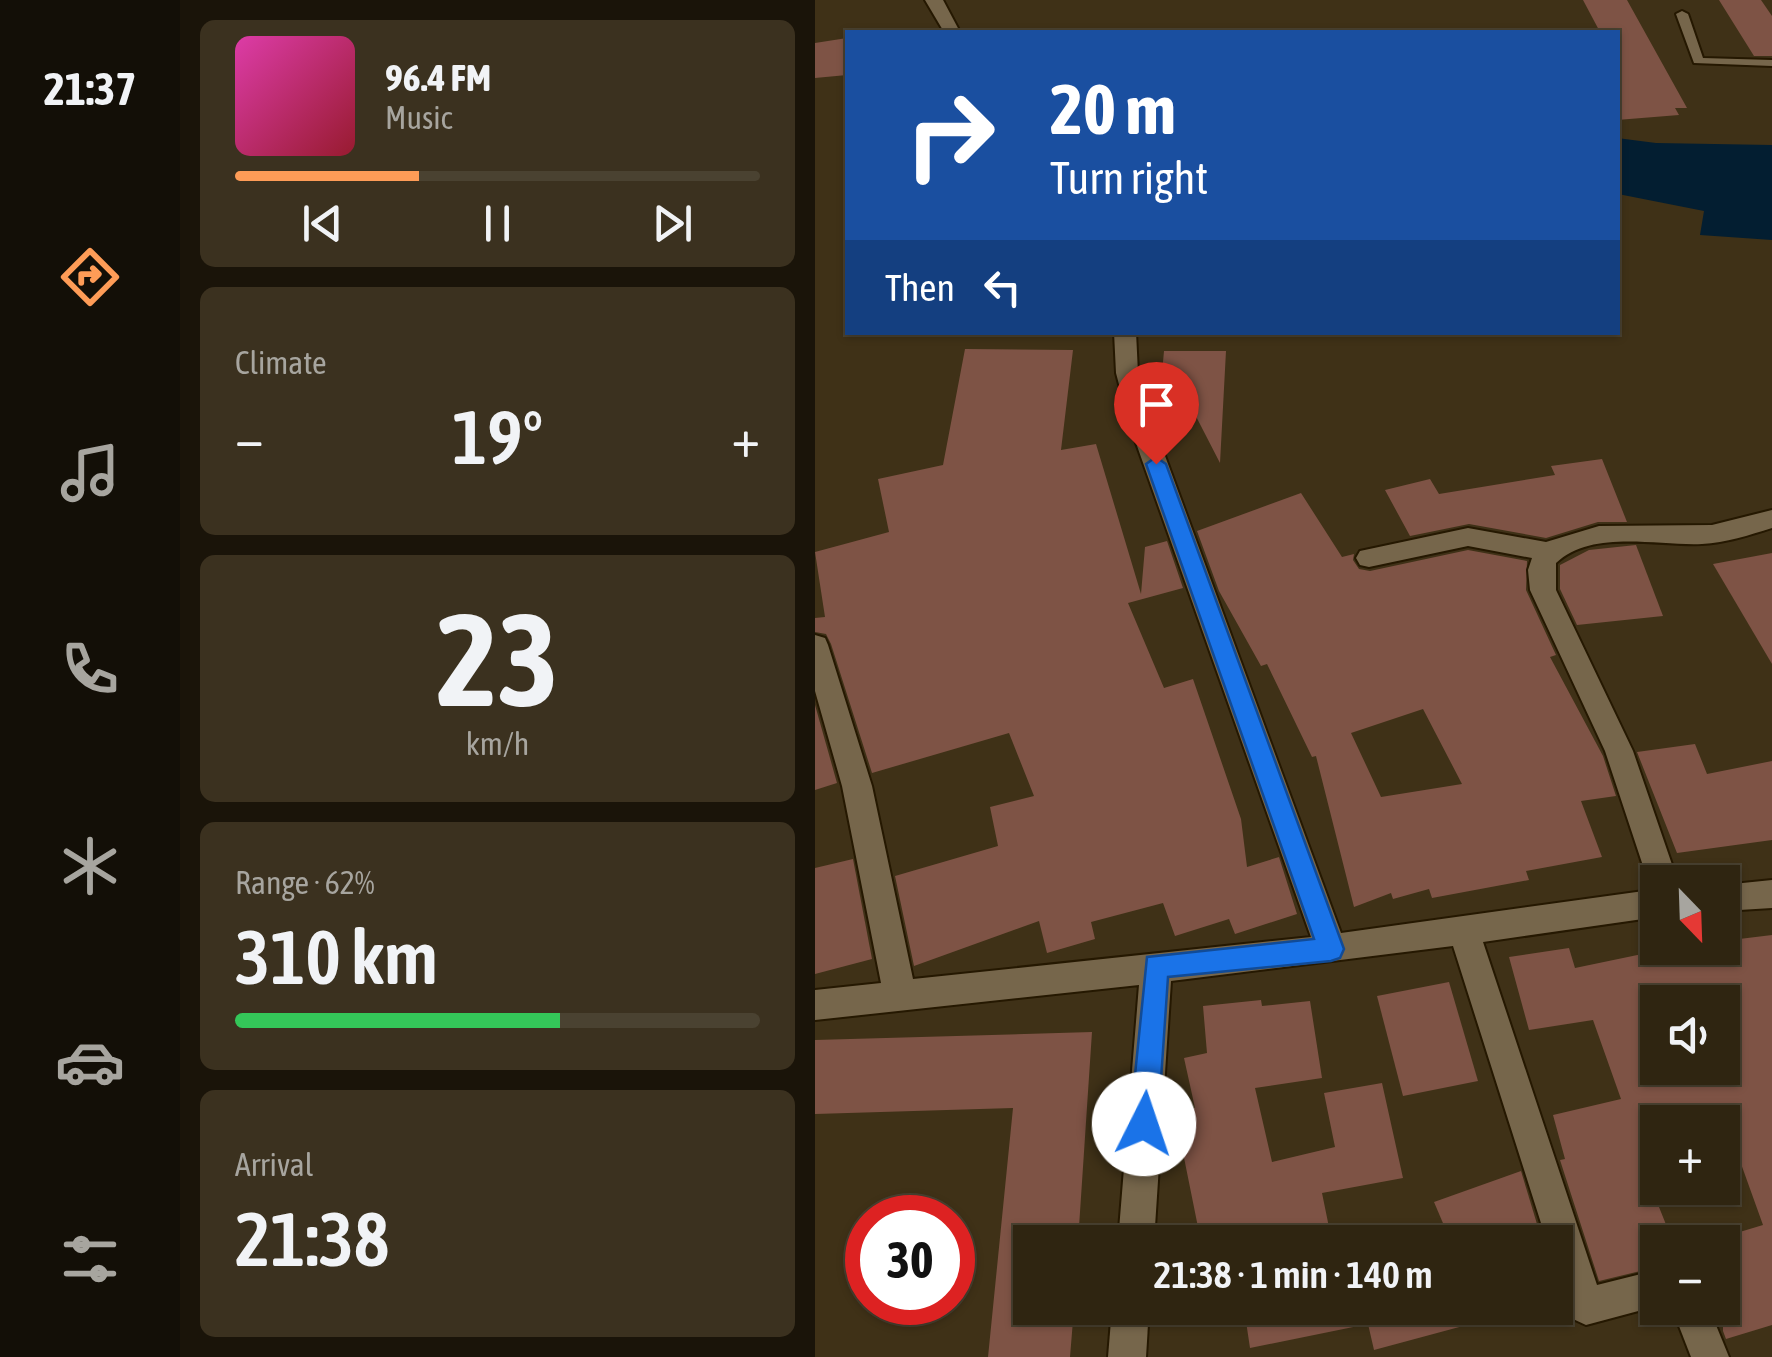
<!DOCTYPE html>
<meta charset="utf-8">
<style>
body{margin:0;font-family:"Asap Condensed",sans-serif;background:#3b311f;color:#f1f3f6;height:100vh;display:flex;flex-direction:column;font-size:38px;white-space:nowrap}
*{box-sizing:border-box;margin:0}
p{font-size:32px;color:#a7a59f}
.icon{flex:none;width:55px;height:55px;fill:none;stroke:currentColor;stroke-width:2;stroke-linecap:round;stroke-linejoin:round}
.map{position:relative;flex:1;overflow:hidden}
.panel{display:flex;flex-direction:column;gap:20px;padding:20px;background:#1a1409;width:635px}
.panel>*{flex:none}
.banner{position:absolute;left:30px;top:30px;width:775px;height:305px;border-radius:0px;box-shadow:0 2px 8px #0004,0 0 0 2px #4a4231;background:#1a4fa0;color:#fff;overflow:hidden}
.needle{width:65px;rotate:157deg}
.fabs{position:absolute;left:825px;top:865px;display:grid;gap:20px}
.fabs a{display:grid;place-items:center;width:100px;height:100px;border-radius:0px;background:#2f2511;box-shadow:0 2px 8px #0004,0 0 0 2px #4a4231;font-size:50px}
.speed{position:absolute;left:30px;top:1195px;display:flex;gap:20px;font-size:50px;font-weight:700;text-align:center}
.speed>*{display:grid;place-content:center;width:130px;height:130px;border-radius:50%;background:#2f2511;box-shadow:0 2px 8px #0004,0 0 0 2px #4a4231;line-height:1}
.speed .limit{border:15px solid #d22;background:#fff;color:#111}
.pin{position:absolute;display:grid;place-items:center;width:85px;height:85px;color:#fff;margin:-102px -42px;border-radius:50% 50% 50% 0;rotate:-45deg;box-shadow:0 0 10px #0007}
.pin .icon{rotate:45deg}
.me{position:absolute;width:110px;margin:-55px;rotate:4deg;stroke-linejoin:round;filter:drop-shadow(0 0 8px #0008)}
.turn{display:flex;align-items:center;gap:35px;height:210px;padding:0 40px;font-size:45px}
.turn .icon{width:130px;height:130px;stroke-width:2.5}
.turn b{display:block;font-size:70px;line-height:85px}
.then{display:flex;align-items:center;height:95px;padding:0 40px;background:#0003;gap:20px;font-size:38px}
.big{font-size:75px;font-weight:600;line-height:1.1}
.panel .card{flex:1;display:flex;flex-direction:column;justify-content:center;gap:15px;min-width:0;padding:0 35px;border-radius:15px;background:#3b311f}
.panel .dial{align-items:center;gap:0}
.dial b{font-size:130px;line-height:1}
.song{display:flex;align-items:center;gap:30px}
.cover{width:120px;height:120px;border-radius:15px;background:linear-gradient(135deg,hsl(320 70% 55%),hsl(350 70% 35%))}
.played{height:10px;border-radius:5px;background:linear-gradient(90deg,#fe9c57 35%,#4a4231 35%)}
.keys{display:flex;justify-content:space-around;direction:ltr}
.heat{display:flex;justify-content:space-between;align-items:center;font-size:55px;direction:ltr}
.charge{height:15px;border-radius:8px;background:linear-gradient(90deg,#34c759 62%,#4a4231 0)}
.trip{position:absolute;left:198px;top:1225px;width:560px;height:100px;border-radius:0px;background:#2f2511;box-shadow:0 2px 8px #0004,0 0 0 2px #4a4231;font-weight:600;line-height:100px;text-align:center}
main{display:flex;flex:1;min-height:0}
.tab-bar{display:flex;flex-direction:column;width:180px;justify-content:space-around;align-items:center;background:#130f07;color:#a7a59f}
.tab-bar .icon{width:70px;height:70px}
.tab-bar .on{color:#fe9c57}
.tab-bar b{font-size:45px;color:#f1f3f6}
.map>svg:first-child{display:block}
</style>
<main>
<nav class="tab-bar">
<b>21:37</b>
<svg class="icon on" aria-label="directions" viewBox="0 0 24 24"><path d="M12 3l9 9-9 9-9-9zM9 14v-3h6M13 9l2 2-2 2"/></svg>
<svg class="icon" aria-label="music" viewBox="0 0 24 24"><path d="M9 18V5l10-2v13"/><circle cx="6" cy="18" r="3"/><circle cx="16" cy="16" r="3"/></svg>
<svg class="icon" aria-label="phone" viewBox="0 0 24 24"><path d="M5 4h4l2 5-3 2q2 4 5 5l2-3 5 2v4C11 20 4 13 5 4z"/></svg>
<svg class="icon" aria-label="climate" viewBox="0 0 24 24"><path d="M12 3v18M4 7l16 10M4 17L20 7"/></svg>
<svg class="icon" aria-label="car" viewBox="0 0 24 24"><path d="M5 17H2v-5l4-1 3-4h7l3 4 3 1v5h-3M9 17h6M6 11h13"/><circle cx="7" cy="17" r="2"/><circle cx="17" cy="17" r="2"/></svg>
<svg class="icon" aria-label="filters" viewBox="0 0 24 24"><path d="M4 7h16M4 17h16"/><circle cx="9" cy="7" r="2"/><circle cx="15" cy="17" r="2"/></svg>
</nav>
<section class="panel">
<div class="card">
<div class="song"><i class="cover"></i><div><b>96.4 FM</b><p>Music</p></div></div>
<div class="played"></div>
<div class="keys"><svg class="icon" aria-label="previous" viewBox="0 0 24 24"><path d="M18 5L8 12l10 7zM5 5v14"/></svg><svg class="icon" aria-label="pause" viewBox="0 0 24 24"><path d="M8 5v14M16 5v14"/></svg><svg class="icon" aria-label="next" viewBox="0 0 24 24"><path d="M6 5l10 7-10 7zM19 5v14"/></svg></div>
</div>
<div class="card"><p>Climate</p>
<div class="heat"><a>−</a><b class="big">19°</b><a>+</a></div>
</div>
<div class="card dial"><b>23</b><p>km/h</p></div>
<div class="card"><p>Range · 62%</p><b class="big">310 km</b><div class="charge"></div></div>
<div class="card"><p>Arrival</p><b class="big">21:38</b></div>
</section>
<div class="map">
<svg width="957" height="1357" viewBox="0 0 957 1357">
<rect width="100%" height="100%" fill="#3f3117"/>
<!-- water -->
<path fill="#031e31" d="M802 138 841 143 957 145V240L885 235 889 211 803 194Z"/>
<!-- building -->
<g fill="#7e5345" fill-rule="evenodd">
<path d="M768 0H812L872 108H860L864 115 802 120V32H785Z"/>
<path d="M904 0H946L957 16V56H939Z"/>
<path d="M32 38V75L0 78V43Z"/>
<path d="M150 349 258 350 246 450 281 444 326 594 330 547 352 541 368 588 313 603 349 688 378 679 426 819 432 867 464 857 482 914 420 934 414 919 360 936 348 903 276 922 280 939 232 953 224 921 99 966 80 876 183 846 175 807 219 796 194 733 57 773 16 644 11 634 0 632V618L10 617 0 552 74 532 63 479 128 465Z"/>
<path d="M349 351H411L405 463 370 395H345Z"/>
<path d="M787 459 812 522H783L731 538 654 524 595 536 570 490 615 479 624 494 740 475 736 466Z"/>
<path d="M486 493 527 557 539 554 538 560 544 569 555 571 653 550 712 561 711 590 741 655 735 657 788 756 801 796 766 801 787 857 711 871 714 880 617 898 614 889 578 899 576 893 539 907 501 756 497 757 452 664 446 666 404 591 382 531ZM608 709 647 784 566 797 536 733Z"/>
<path d="M821 545 848 616 762 625 745 589V565L774 550Z"/>
<path d="M957 553V664L898 564Z"/>
<path d="M0 705 22 783 0 790Z"/>
<path d="M880 744 892 774 957 761V840L862 853 822 752Z"/>
<path d="M38 859 57 959 0 974V868Z"/>
<path d="M957 935V1325L911 1339 908 1331V1237L948 1225 911 1122H842V1202L858 1242H842V1267L784 1281 745 1160 750 1159 738 1115 806 1099 778 1020 714 1030 694 957 754 948 760 968 856 948H908V941ZM842 1002H908V1068H842Z"/>
<path d="M634 982 663 1081 588 1096 562 996Z"/>
<path d="M446 1000 447 1006 495 1001 507 1078 440 1088 457 1162 520 1147 509 1093 567 1083 588 1178 507 1193 517 1242H386L360 1113 380 1108 369 1058 392 1053 388 1006Z"/>
<path d="M277 1032 263 1242H215V1308H259L255 1357H173L198 1108 0 1114V1040Z"/>
<path d="M706 1171 722 1224 674 1242H636L619 1202Z"/>
<path d="M429 1308H672L674 1319 559 1350 553 1324 435 1348Z"/>
</g>
<g fill="none" stroke-linecap="round" stroke-linejoin="round">
<defs>
<path id="service" d="M867 11 873 14 888 58 957 60V66L879 63 861 14Z"/>
<g id="minor">
<path d="M110 0H128L145 32H129Z"/>
<path d="M299 332H321L323 373 339 426 526 933 836 890 790 751 715 590 713 570 717 558 653 546 554 567 545 565 541 558 545 551 653 528 731 542 784 526 897 525 957 510V528C934 535 911 543 887 544 842 546 777 529 741 563V590L818 751 863 882H842V917L668 942 782 1285 842 1270V1306L771 1325 758 1319 740 1267V1242H732L638 946 356 981 339 1242H303L324 985 0 1020V990L66 983 27 786 0 691V635L10 638 13 645 57 786 98 979 496 937 315 426 301 373Z"/>
<path d="M957 880V908L908 911V885Z"/>
<path d="M297 1308H334L331 1357H293Z"/>
<path d="M857 1308H894L914 1357H876Z"/>
</g>
</defs>
<!-- service casing -->
<use href="#service" stroke="#251801" stroke-width="4"/>
<!-- minor casing -->
<use href="#minor" stroke="#251801" stroke-width="4"/>
<!-- service -->
<use href="#service" fill="#76664b" fill-rule="evenodd"/>
<!-- minor -->
<use href="#minor" fill="#76664b" fill-rule="evenodd"/>
</g>
<!-- route -->
<path fill="#1a73e8" stroke="#114b97" stroke-width="2.5" d="M341 457 351 464 529 949 525 958 516 961 353 977 343 1124 339 1134 329 1138 319 1134 315 1124 332 957 499 939 331 464Z"/>
</svg>
<div class="fabs">
<a><svg class="needle" viewBox="-14 -14 28 28"><path d="M0-13l5 13h-10z" fill="#e53935"/><path d="M0 13l5-13h-10z" fill="#a7a59f"/></svg></a>
<a><svg class="icon" aria-label="sound" viewBox="0 0 24 24"><path d="M4 9h4l5-4v14l-5-4H4zM17 9q2 3 0 6"/></svg></a>
<a>+</a>
<a>−</a>
</div>
<div class="speed"><div class="limit">30</div></div>
<div class="pin" style="left:341px;top:464px;background:#d93025"><svg class="icon" aria-label="arrive" viewBox="0 0 24 24"><path d="M6 21V4h12l-3 4 3 4H6"/></svg></div>
<svg class="me" style="left:329px;top:1124px" viewBox="-20 -20 40 40"><circle r="19" fill="#fff"/><path d="M0-13L10 11 0 6-10 11z" fill="#1a73e8"/></svg>
<div class="trip">21:38 · 1 min · 140 m</div>
<div class="banner">
<div class="turn"><svg class="icon" aria-label="right" viewBox="0 0 24 24"><path d="M7 20v-9h11M14 6l5 5-5 5"/></svg><div><b>20 m</b>Turn right</div></div>
<div class="then">Then<svg class="icon" aria-label="left" viewBox="0 0 24 24"><path d="M17 20v-9H6M10 6l-5 5 5 5"/></svg></div>
</div>
</div>
</main>
